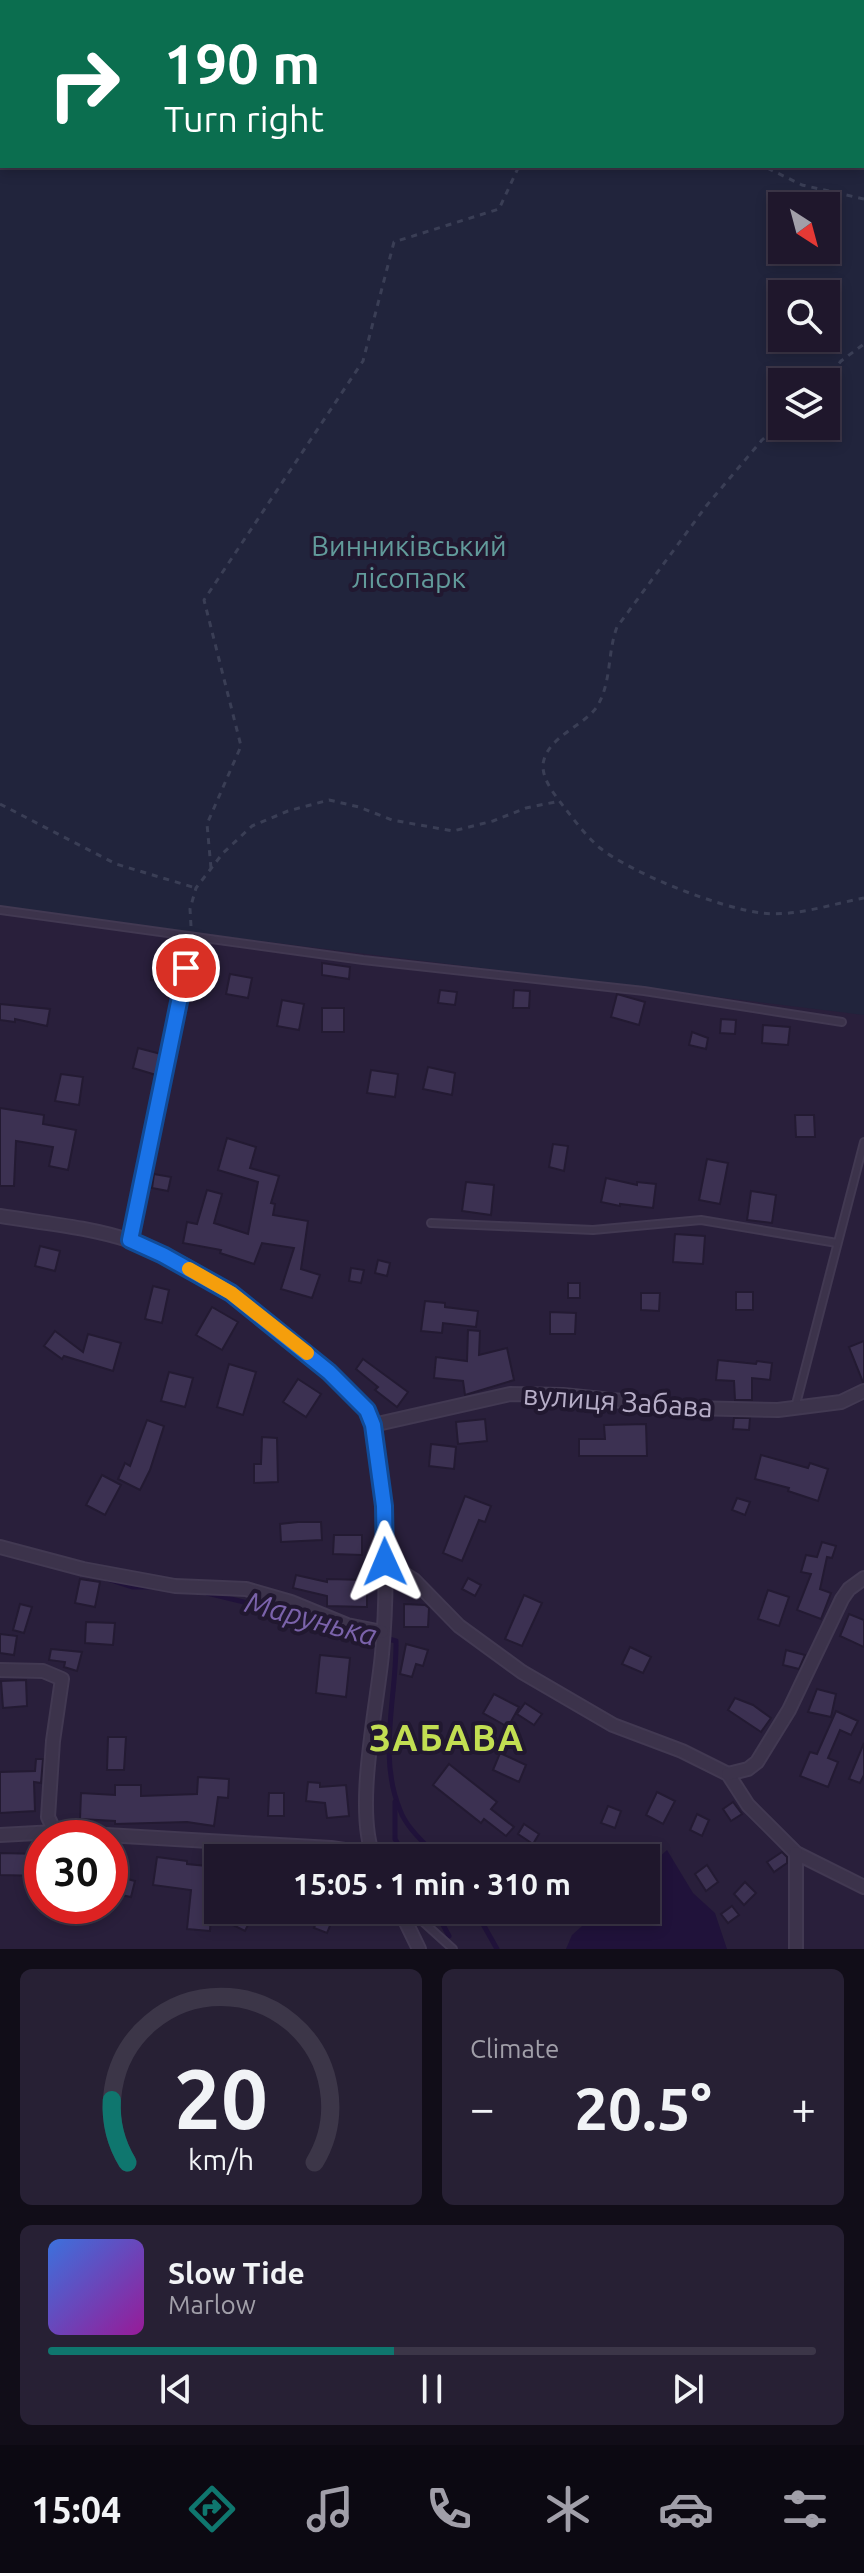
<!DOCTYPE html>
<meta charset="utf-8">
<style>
body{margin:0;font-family:Ubuntu,sans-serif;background:#272034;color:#f1f3f6;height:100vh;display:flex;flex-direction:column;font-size:30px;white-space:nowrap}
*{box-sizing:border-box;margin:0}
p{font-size:26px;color:#a19fa9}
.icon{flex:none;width:44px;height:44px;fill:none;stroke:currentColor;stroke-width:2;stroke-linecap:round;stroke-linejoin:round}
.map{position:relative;height:1949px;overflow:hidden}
.panel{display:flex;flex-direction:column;gap:20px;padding:20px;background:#110d18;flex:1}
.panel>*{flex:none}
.banner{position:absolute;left:0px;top:0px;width:864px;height:168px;box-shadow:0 4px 12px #0003,0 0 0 2px #3c3648;background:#0b6e4f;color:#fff;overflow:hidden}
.needle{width:52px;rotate:144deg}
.fabs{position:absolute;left:768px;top:192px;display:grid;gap:16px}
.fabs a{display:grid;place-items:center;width:72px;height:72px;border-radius:0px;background:#1f172c;box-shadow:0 4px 12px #0003,0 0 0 2px #3c3648;font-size:40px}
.speed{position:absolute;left:24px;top:1820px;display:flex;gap:16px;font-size:40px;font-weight:700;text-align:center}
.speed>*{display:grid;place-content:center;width:104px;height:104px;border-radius:50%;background:#1f172c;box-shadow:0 4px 12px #0003,0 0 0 2px #3c3648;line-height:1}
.speed .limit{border:12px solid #d22;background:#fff;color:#111}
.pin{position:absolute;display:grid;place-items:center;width:68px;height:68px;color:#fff;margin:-34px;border:4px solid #fff;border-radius:50%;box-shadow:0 2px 8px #0007}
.me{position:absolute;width:88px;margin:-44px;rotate:359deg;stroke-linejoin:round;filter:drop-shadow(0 0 6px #0008)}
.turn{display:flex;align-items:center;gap:28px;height:168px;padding:0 32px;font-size:36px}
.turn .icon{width:104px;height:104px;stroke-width:2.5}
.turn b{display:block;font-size:56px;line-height:68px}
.big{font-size:60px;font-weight:600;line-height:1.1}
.panel .card{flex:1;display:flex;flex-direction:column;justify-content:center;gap:12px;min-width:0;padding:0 28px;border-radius:12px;background:#272034}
.panel .dial{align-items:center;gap:0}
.dial svg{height:208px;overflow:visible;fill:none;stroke:#3c3648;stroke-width:7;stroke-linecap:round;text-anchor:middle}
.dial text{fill:#f1f3f6;stroke:none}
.song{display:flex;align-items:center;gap:24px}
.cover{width:96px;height:96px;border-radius:12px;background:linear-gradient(135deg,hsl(220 70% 55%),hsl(300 70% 35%))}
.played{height:8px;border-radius:4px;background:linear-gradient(90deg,#0f766e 45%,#3c3648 45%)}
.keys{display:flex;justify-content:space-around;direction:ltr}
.heat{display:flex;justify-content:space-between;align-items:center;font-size:44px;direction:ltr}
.panel .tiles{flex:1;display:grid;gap:20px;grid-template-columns:1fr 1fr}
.card:last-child{grid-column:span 2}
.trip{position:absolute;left:204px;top:1844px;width:456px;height:80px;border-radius:0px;background:#1f172c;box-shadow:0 4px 12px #0003,0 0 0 2px #3c3648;font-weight:600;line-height:80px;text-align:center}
.dock{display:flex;height:128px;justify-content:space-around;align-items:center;background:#0c0912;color:#a19fa9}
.dock .icon{width:56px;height:56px}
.dock .active{color:#0f766e}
.dock b{font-size:36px;color:#f1f3f6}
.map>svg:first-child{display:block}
</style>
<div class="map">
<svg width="864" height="1949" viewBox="0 0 864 1949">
<rect width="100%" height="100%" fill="#291f3b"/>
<!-- green -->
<path fill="#21243c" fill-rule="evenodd" d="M0 0H864V1015L0 909ZM2 2H862V166H2ZM782 206H826V250H782ZM782 294H826V338H782ZM782 382H826V426H782Z"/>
<!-- water -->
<path fill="#20123a" d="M667 1850 693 1893 715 1913 727 1949H566L572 1935 600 1910H646V1869Z"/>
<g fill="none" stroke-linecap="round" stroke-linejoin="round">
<!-- stream -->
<g stroke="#20123a" stroke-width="5">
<path d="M108 1579 133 1587H153"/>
<path d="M207 1593 329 1623"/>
<path d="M385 1638 396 1641V1645C396 1699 378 1757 400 1810 407 1829 425 1843 438 1858"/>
<path d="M395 1802V1839L406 1858"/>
<path d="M435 1910 449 1936"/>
<path d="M475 1910 497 1949"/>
</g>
</g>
<!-- building -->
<g fill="#3c3152" stroke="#231a32" stroke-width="2">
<path d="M322 963 350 967 349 979 322 975Z"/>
<path d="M154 967 172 970 169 983 151 980Z"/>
<path d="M230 974 252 978 248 998 226 994Z"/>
<path d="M440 990 457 992 455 1005 438 1003Z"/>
<path d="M514 990 530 991 529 1008H513Z"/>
<path d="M617 994 645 1002 639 1025 611 1017Z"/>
<path d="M282 1000 304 1004 299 1030 277 1026Z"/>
<path d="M0 1004 50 1009 47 1026 15 1019V1022L0 1020Z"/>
<rect x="322" y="1008" width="22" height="24"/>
<path d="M721 1019 736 1020 735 1034 720 1033Z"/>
<path d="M763 1025 790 1027 788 1045 762 1043Z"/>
<path d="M692 1032 708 1038 706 1049 689 1045Z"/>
<path d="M138 1048 161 1054 156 1075 133 1068Z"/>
<path d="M428 1067 455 1073 452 1095 423 1089Z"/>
<path d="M371 1070 398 1074 395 1097 367 1093Z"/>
<path d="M61 1074 83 1077 79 1105 55 1101Z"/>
<path d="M0 1108 44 1115 43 1124 76 1130 68 1170 49 1166 53 1147 16 1141 14 1186H0Z"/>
<path d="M795 1115H814L815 1137H796Z"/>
<path d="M227 1138 256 1147 250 1168 279 1176 271 1203 275 1204 273 1215 308 1221 301 1269 320 1275 312 1298 281 1289 294 1248 262 1243 254 1264 220 1253 221 1250 183 1243 187 1222 197 1224 207 1190 222 1194 214 1223 248 1234 258 1182 218 1170Z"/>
<path d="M553 1144 568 1146 564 1171 549 1167Z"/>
<path d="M707 1159 728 1163 720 1204 699 1200Z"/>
<path d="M154 1174 171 1177 168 1191 152 1188Z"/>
<path d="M606 1178 637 1185V1182L656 1184 653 1208 620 1204V1206L601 1202Z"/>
<path d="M466 1182 494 1185 491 1215 462 1211Z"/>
<path d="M751 1191 776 1195 772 1223 747 1220Z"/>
<path d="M675 1234 705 1236 703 1264 673 1262Z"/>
<path d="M40 1246 60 1251 55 1271 35 1266Z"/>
<path d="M378 1260 390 1263 387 1276 375 1273Z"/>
<path d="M351 1268 364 1270 361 1283 349 1281Z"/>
<rect x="568" y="1283" width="12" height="15"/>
<path d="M153 1286 169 1290 162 1323 145 1319Z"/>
<rect x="736" y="1292" width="17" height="18"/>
<path d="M641 1293H660L659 1311 641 1310Z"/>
<path d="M425 1301 445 1303V1307L478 1311 476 1327 443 1323 442 1333 421 1331Z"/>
<path d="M212 1307 238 1322 222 1350 196 1335Z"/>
<path d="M550 1312 576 1313 575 1334H550Z"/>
<path d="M468 1330 480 1331 479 1355 507 1348 514 1380 465 1395 463 1381 434 1378 436 1357 467 1361Z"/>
<path d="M55 1331 83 1352 88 1334 121 1343 113 1371 64 1356 62 1359 44 1346Z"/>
<path d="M864 1341V1382H863L849 1347Z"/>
<path d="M363 1359 408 1392 397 1407 375 1390 378 1387 356 1369Z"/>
<path d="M718 1360 756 1364 757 1361 772 1363 770 1380 752 1378V1400H735L734 1381 716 1380Z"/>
<path d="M229 1364 256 1372 243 1415 217 1407Z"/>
<path d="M169 1372 193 1378 185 1407 161 1401Z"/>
<path d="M298 1379 321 1394 306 1417 283 1402Z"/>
<path d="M734 1418H750L749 1430 733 1429Z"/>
<path d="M485 1419 487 1441 458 1444 456 1422Z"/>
<path d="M147 1420 164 1426 150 1470 140 1490 118 1479 125 1463 130 1466Z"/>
<path d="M646 1424 647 1456H579V1439H605L604 1425Z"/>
<path d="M262 1437 277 1438 278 1482 254 1483V1464H261Z"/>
<path d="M431 1444 456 1447 454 1469 429 1466Z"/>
<path d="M761 1455 808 1468 810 1463 828 1469 818 1501 788 1491 789 1488 755 1479Z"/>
<path d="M102 1475 121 1485 105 1515 86 1505Z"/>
<path d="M465 1496 491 1506 485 1522 479 1520 462 1561 443 1553Z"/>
<path d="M737 1498 750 1502 745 1515 732 1510Z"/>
<path d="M298 1522H321L322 1540 281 1542 280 1524Z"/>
<path d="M334 1535H362V1555L333 1554Z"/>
<path d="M822 1542 836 1546 832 1558 827 1557 820 1589 831 1593 821 1619 797 1610 811 1574 801 1572 806 1555 817 1557Z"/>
<path d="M296 1575 327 1582V1579L367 1580V1607L327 1606V1596L293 1588Z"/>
<path d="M468 1578 481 1585 475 1596 462 1589Z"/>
<path d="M80 1579 100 1582 95 1607 75 1603Z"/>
<path d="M768 1590 789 1597 779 1626 758 1619Z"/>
<path d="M524 1595 542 1603 522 1646 505 1639Z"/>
<path d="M20 1604 32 1607 24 1633 13 1630Z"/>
<path d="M404 1604 425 1605 429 1608 428 1627H404Z"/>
<path d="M849 1614 864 1620V1647L840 1636Z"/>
<path d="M86 1622 115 1623 113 1645 85 1643Z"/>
<path d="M0 1634 17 1636 14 1655 0 1653Z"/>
<path d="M406 1644 428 1650 423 1666 416 1664 412 1677 400 1674Z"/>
<path d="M630 1647 651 1657 643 1673 622 1664Z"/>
<path d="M51 1649 82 1652 77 1671 64 1667 65 1662 49 1660Z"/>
<path d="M786 1650 805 1655 799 1669 783 1665Z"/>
<path d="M320 1655 350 1658 346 1697 316 1693Z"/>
<path d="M26 1680 27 1706 3 1708 1 1681Z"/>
<path d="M817 1689 836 1694 831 1717 808 1712Z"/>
<path d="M494 1694 519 1707 508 1727 483 1713Z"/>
<path d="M735 1698 753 1705 771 1718 761 1732 728 1710Z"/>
<path d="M525 1703 542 1714 534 1725 517 1714Z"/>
<path d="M836 1711 858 1721 851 1735 840 1730 828 1758 838 1762 828 1787 800 1776 810 1752 817 1754Z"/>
<path d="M108 1737H126L124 1770H107Z"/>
<path d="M864 1743V1775L860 1783 849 1779Z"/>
<path d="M500 1753 526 1765 519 1782 493 1770Z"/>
<path d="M36 1759H43L41 1783 34 1782 35 1811 0 1813V1772L35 1771Z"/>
<path d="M449 1764 497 1802 491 1809 514 1827 506 1836 484 1819 481 1823 433 1785Z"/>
<path d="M198 1777 229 1779 228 1798 218 1797 214 1826 187 1822 115 1824V1821L80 1819 81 1793 115 1795V1785H141V1796L197 1794Z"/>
<path d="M308 1782 320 1783V1787L346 1785 349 1816 327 1818 325 1803 306 1801Z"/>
<path d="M657 1792 675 1801 663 1824 646 1815Z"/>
<path d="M269 1793H284V1816H268Z"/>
<path d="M733 1802 742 1814 731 1821 723 1809Z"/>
<path d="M608 1806 621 1811 615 1828 601 1823Z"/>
<path d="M697 1814 709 1820 702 1836 690 1830Z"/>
<path d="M524 1824 539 1834 533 1844 518 1834Z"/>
<path d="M782 1852 787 1857V1863L774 1872 767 1862Z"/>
<path d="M0 1853 42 1854V1876L0 1875Z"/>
<path d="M157 1857 187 1861V1864L218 1867V1910H243L253 1915 245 1931 211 1914 210 1931 187 1929 191 1890 153 1885Z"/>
<path d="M707 1865 718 1882 706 1891 695 1874Z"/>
<path d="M120 1877 135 1881 131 1897 116 1894Z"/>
<path d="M745 1882 756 1893 744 1905 734 1894Z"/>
<path d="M732 1906 739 1915 728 1923 721 1914Z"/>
<path d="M321 1910 335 1914 327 1933 314 1928Z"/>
</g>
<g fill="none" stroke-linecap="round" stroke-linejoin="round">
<defs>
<g id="service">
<path d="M0 910 363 960 644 991 842 1022"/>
<path d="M431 1223 593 1230 701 1220 837 1243"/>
<path d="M130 1240 192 938"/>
<path d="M795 1408 864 1142"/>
<path d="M410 1910 453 1949"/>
</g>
<g id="minor">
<path d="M0 1216C43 1223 89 1227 131 1241 196 1263 251 1308 303 1351 321 1365 359 1395 368 1414 375 1428 376 1445 378 1461 386 1524 388 1590 382 1654 377 1708 354 1809 374 1858"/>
<path d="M373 1425 510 1394 563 1395 691 1408 778 1410 841 1402 864 1391"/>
<path d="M0 1547 83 1569 175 1586 246 1589 291 1602 347 1625 382 1632"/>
<path d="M385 1562 414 1580 459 1626 522 1672 613 1725 682 1751 728 1774 748 1805 796 1853 864 1887"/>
<path d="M0 1670 43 1671 62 1679 53 1741 48 1817 55 1832"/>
<path d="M728 1774 748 1769 757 1762 789 1710 842 1599 849 1589 864 1578"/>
<path d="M0 1835 55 1832 331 1848 372 1854"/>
<path d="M400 1910 419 1949"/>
<path d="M796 1949V1853"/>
</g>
</defs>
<!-- service casing -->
<use href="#service" stroke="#423952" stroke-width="10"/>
<!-- minor casing -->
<use href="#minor" stroke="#423952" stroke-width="16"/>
<!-- path -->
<g stroke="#3a3e55" stroke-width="3" stroke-dasharray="6 6" stroke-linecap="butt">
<path d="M400 0 403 2"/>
<path d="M38 2 53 0"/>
<path d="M0 15 2 14"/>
<path d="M862 18H864"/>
<path d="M0 63 2 62"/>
<path d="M862 76H864"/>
<path d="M744 166H763L802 185 864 199"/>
<path d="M824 382 841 361 864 344"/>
<path d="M782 422 762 440 707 505 617 627C607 653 612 684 596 708 582 727 547 737 543 764 542 780 555 795 564 807 575 821 586 836 600 848 633 874 720 908 762 913 795 917 832 904 864 898"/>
<path d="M0 804 116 864 196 888"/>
<path d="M211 868 207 824 241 746 204 600 363 361 394 242 499 209 519 166"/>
<path d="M191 926 190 909 196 888 223 853 252 826 288 811 329 800 359 807 392 820 453 831 493 821 526 808 560 801"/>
</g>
<!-- service -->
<use href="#service" stroke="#3c334b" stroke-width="6"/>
<!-- minor -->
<use href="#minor" stroke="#3c334b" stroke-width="12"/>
</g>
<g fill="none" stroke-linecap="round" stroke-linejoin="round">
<defs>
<path id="route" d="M186 968 130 1240 163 1255 231 1293 329 1372 367 1410 373 1425 384 1506 385 1562"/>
</defs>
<!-- route casing -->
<use href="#route" stroke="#114b97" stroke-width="20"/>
<!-- route -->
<use href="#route" stroke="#1a73e8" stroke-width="14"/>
<!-- slow -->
<path stroke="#f59e0b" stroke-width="14" d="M189 1269 231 1293 307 1353"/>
</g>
<g text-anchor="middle" stroke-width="8" stroke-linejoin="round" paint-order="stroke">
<!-- park labels -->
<g font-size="28" fill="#629b9b" stroke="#211830">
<text x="409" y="556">Винниківський<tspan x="409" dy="32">лісопарк</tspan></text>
</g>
<!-- street labels -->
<g font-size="28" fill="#b7aec8" stroke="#211830">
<text transform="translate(618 1401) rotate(4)" y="10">вулиця Забава</text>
</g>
<!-- water labels -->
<g font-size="30" font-style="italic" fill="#7b63ab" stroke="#211830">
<text transform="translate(311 1619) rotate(15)" y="10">Марунька</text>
</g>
<!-- district labels -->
<g font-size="36" font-weight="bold" letter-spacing="2" fill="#c2de52" stroke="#211830">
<text x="447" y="1751">ЗАБАВА</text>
</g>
</g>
</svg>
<div class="fabs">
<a><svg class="needle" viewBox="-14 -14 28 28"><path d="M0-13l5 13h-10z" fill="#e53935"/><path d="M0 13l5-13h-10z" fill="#a19fa9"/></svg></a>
<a><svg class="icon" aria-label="search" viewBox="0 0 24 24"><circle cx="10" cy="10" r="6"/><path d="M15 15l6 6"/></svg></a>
<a><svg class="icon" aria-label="layers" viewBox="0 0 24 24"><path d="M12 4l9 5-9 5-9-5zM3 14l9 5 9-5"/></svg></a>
</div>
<div class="speed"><div class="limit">30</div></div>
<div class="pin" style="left:186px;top:968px;background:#d93025"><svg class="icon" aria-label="arrive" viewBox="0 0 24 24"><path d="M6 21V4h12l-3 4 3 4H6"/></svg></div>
<svg class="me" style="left:385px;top:1562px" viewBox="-20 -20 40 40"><path d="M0-17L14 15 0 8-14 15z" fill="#1a73e8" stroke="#fff" stroke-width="4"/></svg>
<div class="trip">15:05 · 1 min · 310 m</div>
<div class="banner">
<div class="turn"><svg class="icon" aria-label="right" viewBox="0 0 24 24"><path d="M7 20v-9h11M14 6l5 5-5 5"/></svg><div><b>190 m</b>Turn right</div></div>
</div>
</div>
<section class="panel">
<div class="tiles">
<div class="card dial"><svg viewBox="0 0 100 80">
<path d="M14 69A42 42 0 1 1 86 69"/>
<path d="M14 69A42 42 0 0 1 8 45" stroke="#0f766e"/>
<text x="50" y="56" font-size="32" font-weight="700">20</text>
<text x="50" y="72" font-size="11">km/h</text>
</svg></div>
<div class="card"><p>Climate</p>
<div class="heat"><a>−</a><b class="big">20.5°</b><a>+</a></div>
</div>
<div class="card">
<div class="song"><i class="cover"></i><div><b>Slow Tide</b><p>Marlow</p></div></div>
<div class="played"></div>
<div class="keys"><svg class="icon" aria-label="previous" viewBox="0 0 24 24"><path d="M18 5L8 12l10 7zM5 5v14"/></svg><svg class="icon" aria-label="pause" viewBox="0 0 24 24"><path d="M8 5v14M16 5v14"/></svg><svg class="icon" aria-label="next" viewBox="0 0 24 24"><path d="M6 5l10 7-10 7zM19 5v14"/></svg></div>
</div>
</div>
</section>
<nav class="dock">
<b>15:04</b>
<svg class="icon active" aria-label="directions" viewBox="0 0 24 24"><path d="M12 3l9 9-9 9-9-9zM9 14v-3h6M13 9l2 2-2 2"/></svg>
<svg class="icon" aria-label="music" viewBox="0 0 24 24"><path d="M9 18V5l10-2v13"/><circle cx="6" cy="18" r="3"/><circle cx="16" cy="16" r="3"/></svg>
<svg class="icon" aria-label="phone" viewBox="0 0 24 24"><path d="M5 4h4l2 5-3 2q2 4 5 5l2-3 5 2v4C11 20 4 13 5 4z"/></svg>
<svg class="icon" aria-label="climate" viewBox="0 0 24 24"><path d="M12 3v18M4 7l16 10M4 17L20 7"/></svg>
<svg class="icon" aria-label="car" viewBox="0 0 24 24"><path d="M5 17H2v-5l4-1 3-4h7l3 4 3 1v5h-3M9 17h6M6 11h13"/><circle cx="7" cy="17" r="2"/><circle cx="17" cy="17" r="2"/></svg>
<svg class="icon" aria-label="filters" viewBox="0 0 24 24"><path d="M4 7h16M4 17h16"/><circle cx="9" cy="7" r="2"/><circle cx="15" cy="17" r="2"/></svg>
</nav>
